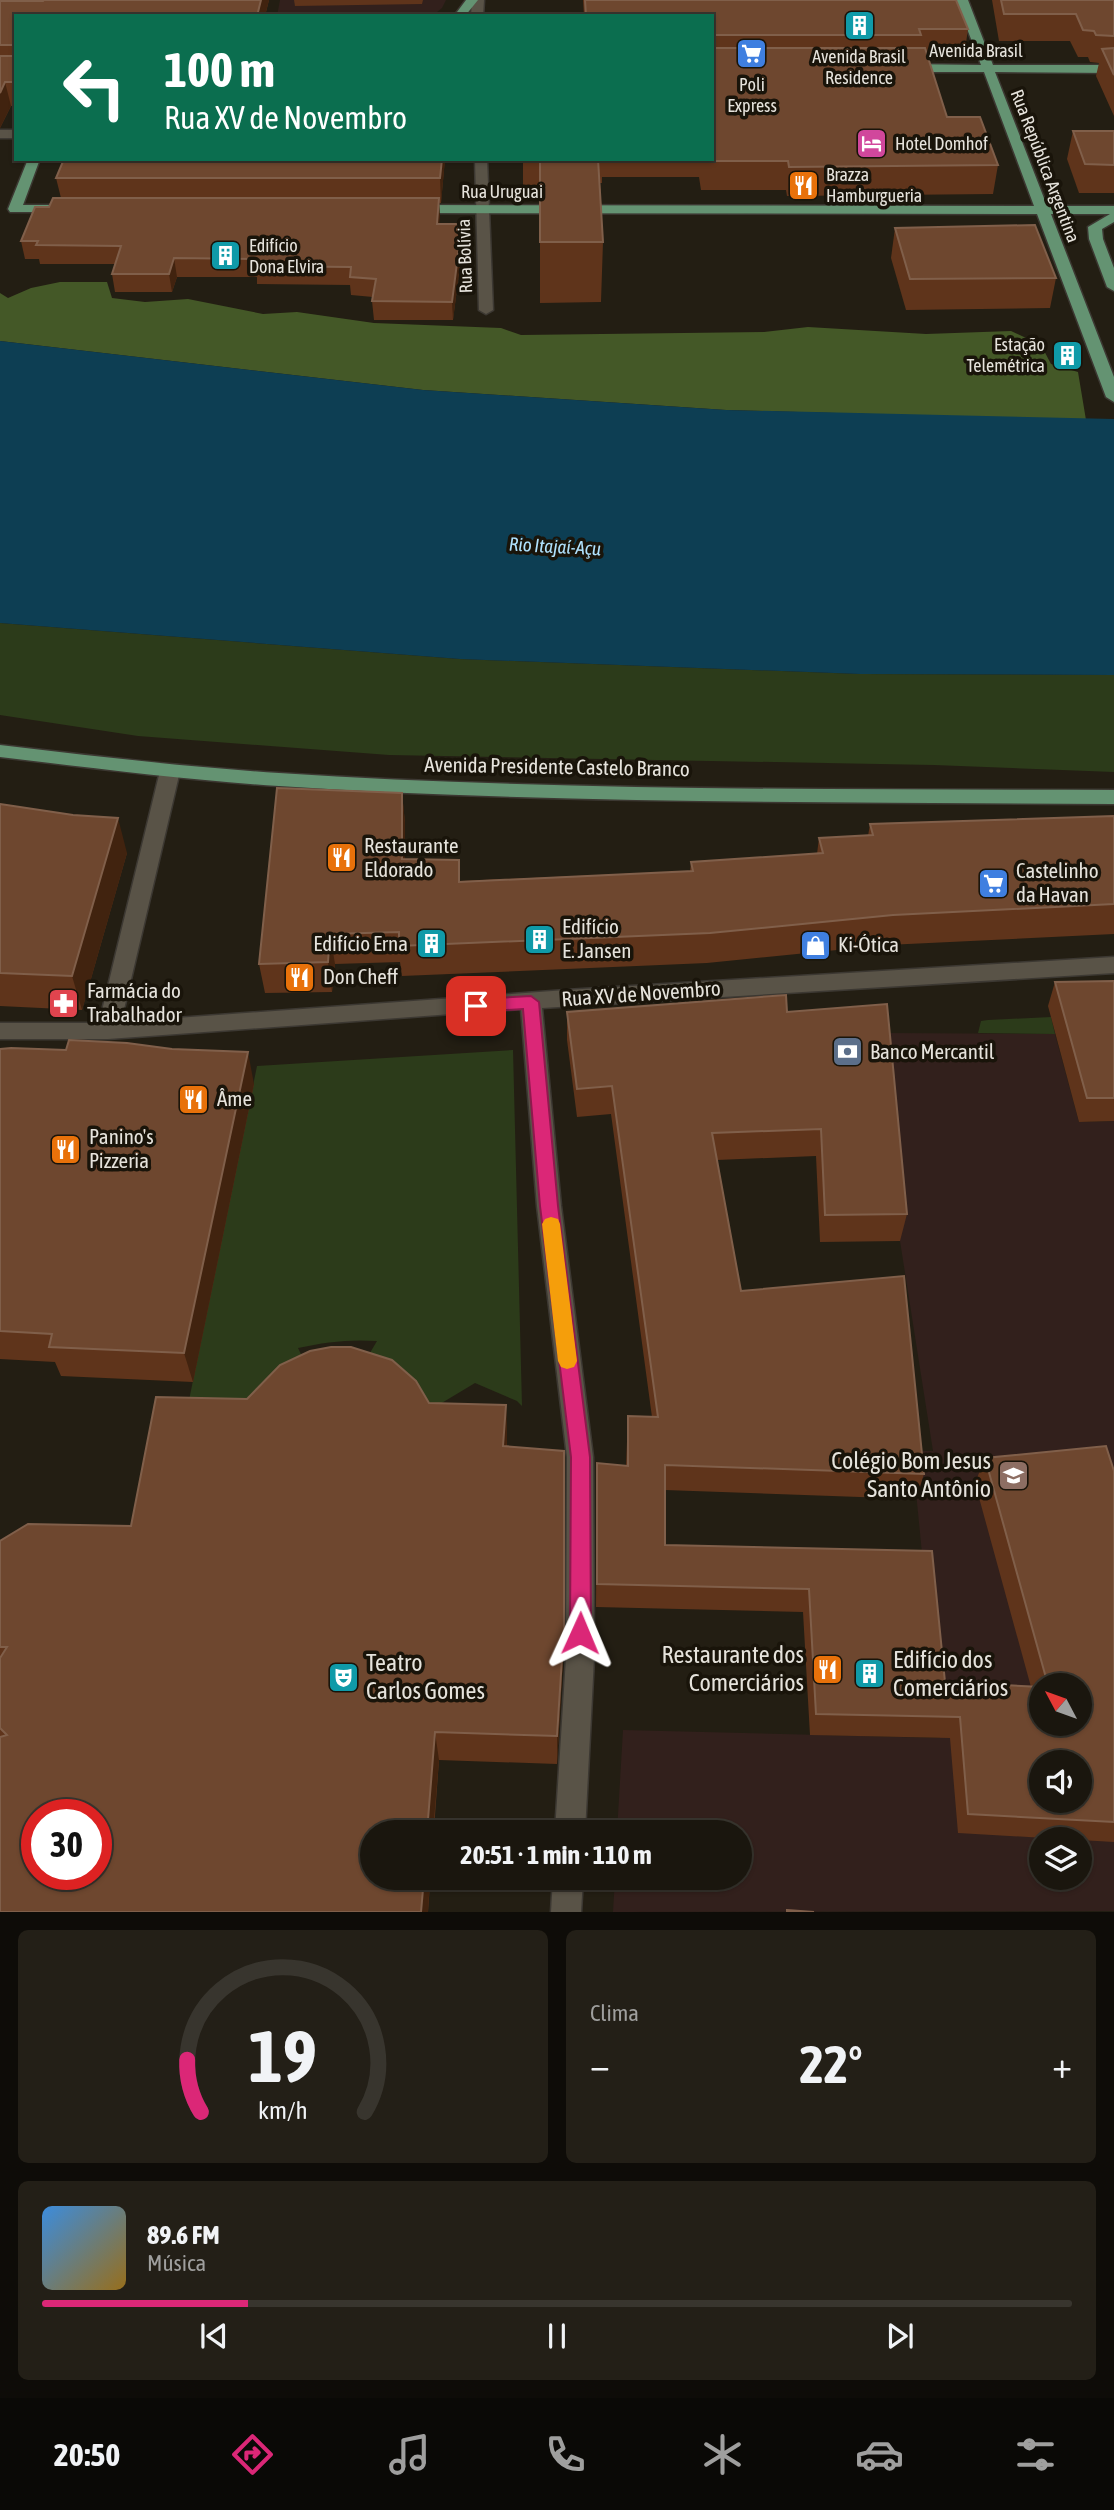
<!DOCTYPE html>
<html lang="pt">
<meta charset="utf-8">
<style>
body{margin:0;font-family:"Asap Condensed",sans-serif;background:#231f17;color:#f1f3f6;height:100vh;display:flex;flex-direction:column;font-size:26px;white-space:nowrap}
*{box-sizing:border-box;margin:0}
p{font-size:23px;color:#9f9f9e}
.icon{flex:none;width:38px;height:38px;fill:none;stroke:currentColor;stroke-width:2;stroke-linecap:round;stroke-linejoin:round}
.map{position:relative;height:1912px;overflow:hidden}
.side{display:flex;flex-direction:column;gap:18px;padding:18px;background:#0e0c08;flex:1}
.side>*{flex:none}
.banner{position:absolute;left:14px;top:14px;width:700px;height:147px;border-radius:0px;box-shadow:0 2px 5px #0004,0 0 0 2px #38352e;background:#0b6e4f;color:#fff;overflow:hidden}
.needle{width:46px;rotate:311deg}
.fabs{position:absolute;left:1029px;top:1673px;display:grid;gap:14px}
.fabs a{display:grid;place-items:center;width:63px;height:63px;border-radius:50%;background:#1a160e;box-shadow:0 2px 5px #0004,0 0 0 2px #38352e;font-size:35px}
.speed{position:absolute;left:21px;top:1799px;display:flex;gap:14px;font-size:35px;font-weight:700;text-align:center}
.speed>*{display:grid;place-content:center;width:91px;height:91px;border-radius:50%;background:#1a160e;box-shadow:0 2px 5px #0004,0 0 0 2px #38352e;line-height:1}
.speed .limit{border:10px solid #d22;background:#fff;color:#111}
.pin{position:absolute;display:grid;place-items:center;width:60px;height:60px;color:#fff;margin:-30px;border-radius:14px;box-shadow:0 4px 10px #0006}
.me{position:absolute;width:77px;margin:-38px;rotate:1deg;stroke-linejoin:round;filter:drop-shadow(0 0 5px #0008)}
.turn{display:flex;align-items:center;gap:24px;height:147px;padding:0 35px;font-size:32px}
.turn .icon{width:91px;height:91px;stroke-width:2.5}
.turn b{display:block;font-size:49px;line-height:60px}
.big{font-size:52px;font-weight:700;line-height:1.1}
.side .tile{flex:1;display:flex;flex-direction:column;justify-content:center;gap:10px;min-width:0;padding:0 24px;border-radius:10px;background:#231f17}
.side .dial{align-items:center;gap:0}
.dial svg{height:182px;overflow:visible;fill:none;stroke:#38352e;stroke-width:7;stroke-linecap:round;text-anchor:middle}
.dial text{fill:#f1f3f6;stroke:none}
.song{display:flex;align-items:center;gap:21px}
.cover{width:84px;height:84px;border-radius:10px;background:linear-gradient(135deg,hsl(210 70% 55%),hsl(40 70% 35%))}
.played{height:7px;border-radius:4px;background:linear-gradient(90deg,#db2777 20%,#38352e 20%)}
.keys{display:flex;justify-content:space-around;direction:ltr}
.heat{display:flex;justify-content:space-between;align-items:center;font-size:38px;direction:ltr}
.side .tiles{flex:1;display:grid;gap:18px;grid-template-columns:1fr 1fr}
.tile:last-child{grid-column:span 2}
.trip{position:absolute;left:360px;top:1820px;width:392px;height:70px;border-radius:35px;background:#1a160e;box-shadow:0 2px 5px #0004,0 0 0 2px #38352e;font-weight:700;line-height:70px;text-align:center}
.tabs{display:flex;height:112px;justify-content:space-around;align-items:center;background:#0a0906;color:#9f9f9e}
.tabs .icon{width:49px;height:49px}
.tabs .selected{color:#db2777}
.tabs b{font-size:32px;color:#f1f3f6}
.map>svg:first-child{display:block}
</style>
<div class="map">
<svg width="1114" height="1912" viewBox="0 0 1114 1912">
<rect width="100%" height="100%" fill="#231e13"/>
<!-- education -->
<g fill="#32201c" fill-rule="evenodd">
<path d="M280 0H446L442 8 432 16H277Z"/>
<path d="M881 1033 1055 1034 1079 1122 1114 1121V1911L613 1912 615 1878H740V1832H617L623 1730 940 1738 912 1451H933L900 1241ZM1041 1685H1080V1724H1041ZM1041 1762H1080V1801H1041ZM1041 1839H1080V1878H1041Z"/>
</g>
<!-- green -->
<g fill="#2c3b1a">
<path d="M0 623 460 659 860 674 1114 675V772L934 765 389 755 138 736 0 715Z"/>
<path d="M1051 1017 1055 1034 978 1033 981 1021 988 1020Z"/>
<path d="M513 1050 522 1406 517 1401 475 1383 420 1416 364 1363 377 1341C350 1339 325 1342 298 1348L317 1387 186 1415 257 1066Z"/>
</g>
<!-- forest -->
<path fill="#445827" d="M60 282H107L112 298 145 302 188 299 263 314 297 312 374 323 501 328 521 335 764 332 808 327 926 334 1011 331 1041 345 1051 364 1078 372 1086 420 726 410 423 390 0 341V293L8 298 31 288Z"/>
<!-- water -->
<path fill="#0d3e53" d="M0 341 423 390 726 410 1114 419V675L860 674 460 659 0 623Z"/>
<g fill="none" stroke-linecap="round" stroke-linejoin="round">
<defs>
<g id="minor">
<path d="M472 0H484L483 16H471Z"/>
<rect x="0" y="130" width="16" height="8"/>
<path d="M475 159H487L493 310 486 314 479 310Z"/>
<path d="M170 765 177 766 180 771 121 1022 566 990 1114 957V973L542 1008 561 1206 593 1457 594 1658 585 1832H555L566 1658 567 1457 537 1206 521 1009 108 1039H0V1023H99L160 771 163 766Z"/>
<path d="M553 1878H583L581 1912H551Z"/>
</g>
<g id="major">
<path d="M466 0H478L465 16H454Z"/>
<path d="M956 0H968L993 65H1114V73L995 72 1047 206H1114V222L1102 229 1103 239 1114 268V291L1107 287 1089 239 1088 227 1110 214H1051L1114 377V402L1106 397 1037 214 412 213 405 209 412 205 1034 206 984 72H903L897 68 903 64 981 65Z"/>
<path d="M28 159H40L23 205H61L68 209 66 212H10L8 209Z"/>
<path d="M0 745C93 756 186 767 279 773 557 791 836 789 1114 790V804C836 802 557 804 279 786 186 780 93 768 0 757Z"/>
</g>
</defs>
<!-- minor casing -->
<use href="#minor" stroke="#3c3832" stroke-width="3"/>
<!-- major casing -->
<use href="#major" stroke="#3c3832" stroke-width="3"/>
<!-- minor -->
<use href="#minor" fill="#595347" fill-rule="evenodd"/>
<!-- major -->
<use href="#major" fill="#649372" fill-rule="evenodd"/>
</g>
<!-- wall -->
<g fill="#5f341b" fill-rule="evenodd">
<path d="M269 0 265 16H16V106H11L0 128V1Z"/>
<path d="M294 0H423L422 4 295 6Z"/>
<path d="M583 0H956L968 29 964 57H928L947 117 998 165 993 194 787 196 786 190H701L699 177H602V183H600L603 242 601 302 540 303V191L523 192V159H712V16H584Z"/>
<path d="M992 0H1114V116L1096 76 1099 63 1090 62 1088 57H1078L1070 41H999Z"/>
<path d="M1073 131H1114V193H1079L1067 159Z"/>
<path d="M64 159H445L441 203H439V224L463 242 453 320H374L372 301 373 297 351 295 350 285 257 284V277H177L172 292H115L112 274 115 264H40L39 259H25L21 241 49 207 61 198 56 178Z"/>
<path d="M895 228 1056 278 1050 308 906 310 891 258Z"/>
<path d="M402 793 405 823V859L460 881 690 871 691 862 817 854 819 838 868 836 870 824 1114 816V934L887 945 707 963 402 976 400 962 335 964 332 992 265 993 259 964Z"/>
<path d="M0 804 127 853 82 1010 0 1006Z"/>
<path d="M1114 981V1121L1079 1122 1048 1006 1055 982Z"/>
<path d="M567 1012H787L907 1214 900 1241 820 1242 816 1156 717 1160 741 1291 924 1474 916 1499 665 1490V1545L932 1551 945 1682 1031 1687 975 1483 985 1458 1114 1471V1842L1080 1840V1839H1062L958 1833 950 1738 810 1735 803 1612 596 1607 597 1463 626 1466 628 1416 652 1417 611 1114 577 1117 567 1040ZM1041 1685H1080L1041 1724Z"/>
<path d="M0 1049 254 1084 193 1382 61 1376 55 1362 0 1359Z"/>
<path d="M429 1403 506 1405 507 1446 563 1658 557 1764 439 1760 428 1912H0V1541L131 1526Z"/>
</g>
<!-- shaded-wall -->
<g fill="#41230f">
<path d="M261 0H269L265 16H257Z"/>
<path d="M5 82 11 106 0 128V93Z"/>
<path d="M442 159H445L441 203 440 178Z"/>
<path d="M439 198 440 216 438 242 437 224Z"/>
<path d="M462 224 463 242 453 320 452 302Z"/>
<path d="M174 258 177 277 172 292 169 274Z"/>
<path d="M402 793 405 823V889L402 859Z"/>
<path d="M118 818 127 853 82 1010 72 976Z"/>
<path d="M330 934 335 964 332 992 328 962Z"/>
<path d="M248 1052 254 1084 193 1382 184 1353Z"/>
<path d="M506 1405 507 1439 505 1480 503 1446Z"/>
<path d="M564 1627 563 1658 557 1764V1736Z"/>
<path d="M435 1732 439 1760 433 1832H427Z"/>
<path d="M424 1878H430L428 1912H421Z"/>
</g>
<!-- building -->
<g fill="#6e472f" stroke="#805f4a" stroke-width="2" fill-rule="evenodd">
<path d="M44 0H261L257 16H16V82H5L0 93V56H13V45H0V1H43Z"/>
<path d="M585 0H956L968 29H919L921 35H714L712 41V16H586Z"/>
<path d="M1001 0H1114V36L1096 35 1094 31 1083 30 1076 14H1004Z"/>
<path d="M712 46 714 48H925L947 117H980L998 165 789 167 788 161H703L702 159H712Z"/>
<path d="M1114 48V75L1102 49Z"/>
<path d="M1073 131H1114V165L1085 164Z"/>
<path d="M64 159H442L440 178H56Z"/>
<rect x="523" y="159" width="17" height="3"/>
<path d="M540 159H598L603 242H540Z"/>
<path d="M53 198H439L437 224H462L452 302 372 301 376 279 350 277 351 267 255 266 257 259 174 258 169 274H112L121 246 36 245 38 241H21L35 207H49Z"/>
<path d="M1035 225 1056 278 910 279 895 228Z"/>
<path d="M277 788 402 793V859L459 860V882L693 871 691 862 823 853 819 838 873 835 870 824 1114 816V904L893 915 710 933 399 946V932L330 934 328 962 259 964Z"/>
<path d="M0 804 73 815 118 818 72 976 0 973Z"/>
<path d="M1114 981V1098H1087L1055 982Z"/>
<path d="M786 995 787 1012 887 1004 907 1214 825 1215 821 1129 712 1133 741 1291 904 1276 924 1474 665 1465V1545L932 1551 945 1682 1041 1687V1724H1080V1685H1048L985 1458 1106 1446 1114 1471V1822L968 1814 960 1717 816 1714 809 1589 597 1584V1463L628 1466V1416L658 1417 612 1086 577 1089 567 1012ZM1041 1762H1080V1801H1041Z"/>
<path d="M69 1040 127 1043 172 1049 248 1052 184 1353 49 1347 52 1334 0 1331V1049L11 1048 66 1050Z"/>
<path d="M331 1347H351L392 1360 416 1381 429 1403 506 1405 503 1446 564 1451V1627L557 1736 435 1732 427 1832H373V1878H424L421 1912H0V1737L7 1735 0 1728V1658L7 1647H0V1541L28 1524 131 1526 156 1397 247 1399 280 1365 310 1351ZM37 1815H96V1874H37Z"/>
<path d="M787 1910 814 1912H787Z"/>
</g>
<!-- route -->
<path fill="#db2777" stroke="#8e194d" stroke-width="2" d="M531 996 539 1002 558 1206 590 1457 591 1633 588 1640 580 1643 573 1640 570 1633 571 1457 540 1206 523 1009 476 1012 468 1006 476 999Z"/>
<!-- slow -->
<path fill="#f59e0b" d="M551 1217 558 1219 560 1224 577 1361 574 1367 567 1369 561 1367 558 1361 542 1224 545 1219Z"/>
<!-- icons -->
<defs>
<symbol id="building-square" viewBox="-11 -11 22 22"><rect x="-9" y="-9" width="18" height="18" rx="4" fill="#0f9aa8" stroke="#19140a"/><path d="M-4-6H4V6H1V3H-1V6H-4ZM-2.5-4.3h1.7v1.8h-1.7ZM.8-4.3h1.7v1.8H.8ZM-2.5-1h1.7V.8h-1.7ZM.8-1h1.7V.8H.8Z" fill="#fff"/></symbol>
<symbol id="supermarket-square" viewBox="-11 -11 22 22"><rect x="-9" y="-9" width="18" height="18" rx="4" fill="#3f7fe0" stroke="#19140a"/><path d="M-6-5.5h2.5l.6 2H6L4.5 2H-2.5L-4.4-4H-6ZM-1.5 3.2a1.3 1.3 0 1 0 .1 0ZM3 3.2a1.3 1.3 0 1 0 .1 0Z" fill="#fff"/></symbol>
<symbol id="hotel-square" viewBox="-11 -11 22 22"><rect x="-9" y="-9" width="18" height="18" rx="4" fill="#d1479c" stroke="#19140a"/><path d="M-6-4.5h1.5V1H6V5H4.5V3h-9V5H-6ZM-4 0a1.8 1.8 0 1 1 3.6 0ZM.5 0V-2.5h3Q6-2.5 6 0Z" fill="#fff"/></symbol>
<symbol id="restaurant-square" viewBox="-11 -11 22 22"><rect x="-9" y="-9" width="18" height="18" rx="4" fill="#e8710a" stroke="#19140a"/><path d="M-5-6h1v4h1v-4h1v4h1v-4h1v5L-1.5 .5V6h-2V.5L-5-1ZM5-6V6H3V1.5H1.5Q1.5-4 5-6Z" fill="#fff"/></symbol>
<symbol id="shop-square" viewBox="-11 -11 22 22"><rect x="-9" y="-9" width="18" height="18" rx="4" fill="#3f7fe0" stroke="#19140a"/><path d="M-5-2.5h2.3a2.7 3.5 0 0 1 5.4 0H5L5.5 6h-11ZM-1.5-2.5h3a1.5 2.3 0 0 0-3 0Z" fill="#fff"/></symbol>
<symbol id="pharmacy-square" viewBox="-11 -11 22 22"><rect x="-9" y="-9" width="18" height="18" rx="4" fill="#e0444e" stroke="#19140a"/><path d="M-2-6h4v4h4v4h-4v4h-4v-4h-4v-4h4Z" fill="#fff"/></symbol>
<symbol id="bank-square" viewBox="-11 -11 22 22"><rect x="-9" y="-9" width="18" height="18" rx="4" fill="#5c6f8a" stroke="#19140a"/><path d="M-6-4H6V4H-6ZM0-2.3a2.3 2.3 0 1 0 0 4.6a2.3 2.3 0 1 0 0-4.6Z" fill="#fff"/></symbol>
<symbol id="school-square" viewBox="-11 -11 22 22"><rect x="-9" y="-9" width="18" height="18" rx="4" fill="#8d6e63" stroke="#19140a"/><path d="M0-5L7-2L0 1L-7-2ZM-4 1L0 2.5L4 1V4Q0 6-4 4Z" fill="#fff"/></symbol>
<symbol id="theatre-square" viewBox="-11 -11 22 22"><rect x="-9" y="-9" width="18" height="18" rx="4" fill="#0f9aa8" stroke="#19140a"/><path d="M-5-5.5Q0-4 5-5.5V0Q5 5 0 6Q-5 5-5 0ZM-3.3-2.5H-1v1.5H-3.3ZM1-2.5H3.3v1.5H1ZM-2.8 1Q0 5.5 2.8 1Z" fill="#fff"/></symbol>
</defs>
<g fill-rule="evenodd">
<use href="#building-square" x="842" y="8" width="35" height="35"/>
<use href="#supermarket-square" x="734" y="36" width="35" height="35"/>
<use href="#hotel-square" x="854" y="126" width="35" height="35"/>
<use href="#restaurant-square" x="786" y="168" width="35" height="35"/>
<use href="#building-square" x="208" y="238" width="35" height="35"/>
<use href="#building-square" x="1050" y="338" width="35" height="35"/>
<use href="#restaurant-square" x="324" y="840" width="35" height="35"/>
<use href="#supermarket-square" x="976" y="866" width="35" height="35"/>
<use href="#building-square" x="522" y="922" width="35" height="35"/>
<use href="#building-square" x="414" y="926" width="35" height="35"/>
<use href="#shop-square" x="798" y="928" width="35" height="35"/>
<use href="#restaurant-square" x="282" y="960" width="35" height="35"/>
<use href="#pharmacy-square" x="46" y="986" width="35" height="35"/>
<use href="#bank-square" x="830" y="1034" width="35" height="35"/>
<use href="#restaurant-square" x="176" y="1082" width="35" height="35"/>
<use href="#restaurant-square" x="48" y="1132" width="35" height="35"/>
<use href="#school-square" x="996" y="1458" width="35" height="35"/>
<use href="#restaurant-square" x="810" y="1652" width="35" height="35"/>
<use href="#building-square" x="852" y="1656" width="35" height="35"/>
<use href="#theatre-square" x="326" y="1660" width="35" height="35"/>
</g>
<g text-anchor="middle" stroke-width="7" stroke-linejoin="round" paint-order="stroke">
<!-- far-street labels -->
<g font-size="18" fill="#e6e3dc" stroke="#19140a">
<text x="976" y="57">Avenida Brasil</text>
<text transform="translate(1045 166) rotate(69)" y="6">Rua República Argentina</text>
<text x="502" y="198">Rua Uruguai</text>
<text transform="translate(465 256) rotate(-92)" y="6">Rua Bolívia</text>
</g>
<!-- far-poi labels -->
<g font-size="18" fill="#e6e3dc" stroke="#19140a" text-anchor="start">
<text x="859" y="63" text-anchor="middle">Avenida Brasil<tspan x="859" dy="21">Residence</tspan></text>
<text x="752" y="91" text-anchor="middle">Poli<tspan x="752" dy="21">Express</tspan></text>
<text x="895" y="150">Hotel Domhof</text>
<text x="826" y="181">Brazza<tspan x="826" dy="21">Hamburgueria</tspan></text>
<text x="249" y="252">Edifício<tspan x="249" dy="21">Dona Elvira</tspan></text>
<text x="1045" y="351" text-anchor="end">Estação<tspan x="1045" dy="21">Telemétrica</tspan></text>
</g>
<!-- far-water labels -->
<g font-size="19" font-style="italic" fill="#b0e2fe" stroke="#19140a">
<text transform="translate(555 546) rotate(3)" y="7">Rio Itajaí-Açu</text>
</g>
<!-- street labels -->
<g font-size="21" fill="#e6e3dc" stroke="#19140a">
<text transform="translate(557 767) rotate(1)" y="7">Avenida Presidente Castelo Branco</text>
<text transform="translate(641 994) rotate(-4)" y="7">Rua XV de Novembro</text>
</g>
<!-- poi labels -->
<g font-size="21" fill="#e6e3dc" stroke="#19140a" text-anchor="start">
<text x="364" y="853">Restaurante<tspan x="364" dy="24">Eldorado</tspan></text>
<text x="1016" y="878">Castelinho<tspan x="1016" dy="24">da Havan</tspan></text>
<text x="562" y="934">Edifício<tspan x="562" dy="24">E. Jansen</tspan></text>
<text x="408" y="951" text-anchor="end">Edifício Erna</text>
<text x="838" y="952">Ki-Ótica</text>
<text x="323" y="984">Don Cheff</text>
<text x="87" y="998">Farmácia do<tspan x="87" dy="24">Trabalhador</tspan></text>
<text x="870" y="1059">Banco Mercantil</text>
<text x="217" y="1106">Âme</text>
<text x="89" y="1144">Panino's<tspan x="89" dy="24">Pizzeria</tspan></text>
</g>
<!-- near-poi labels -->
<g font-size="24" fill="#e6e3dc" stroke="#19140a" text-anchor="end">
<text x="991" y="1469">Colégio Bom Jesus<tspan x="991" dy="28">Santo Antônio</tspan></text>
<text x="804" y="1663">Restaurante dos<tspan x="804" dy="28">Comerciários</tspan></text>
<text x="893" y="1668" text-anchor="start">Edifício dos<tspan x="893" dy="28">Comerciários</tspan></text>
<text x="366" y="1671" text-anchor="start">Teatro<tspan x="366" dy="28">Carlos Gomes</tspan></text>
</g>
</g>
</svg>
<div class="fabs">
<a><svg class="needle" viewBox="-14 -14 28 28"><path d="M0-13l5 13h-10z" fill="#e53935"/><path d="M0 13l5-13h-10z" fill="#9f9f9e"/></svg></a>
<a><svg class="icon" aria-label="sound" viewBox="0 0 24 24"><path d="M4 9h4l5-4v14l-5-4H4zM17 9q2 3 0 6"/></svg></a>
<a><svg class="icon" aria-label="layers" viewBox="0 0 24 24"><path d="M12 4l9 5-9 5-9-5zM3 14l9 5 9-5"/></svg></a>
</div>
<div class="speed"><div class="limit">30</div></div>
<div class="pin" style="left:476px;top:1006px;background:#d93025"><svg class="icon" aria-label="arrive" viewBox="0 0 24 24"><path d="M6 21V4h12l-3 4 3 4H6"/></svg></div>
<svg class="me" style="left:580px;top:1633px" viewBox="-20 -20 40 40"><path d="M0-17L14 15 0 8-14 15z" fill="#db2777" stroke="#fff" stroke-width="4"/></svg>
<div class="trip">20:51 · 1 min · 110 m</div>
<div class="banner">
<div class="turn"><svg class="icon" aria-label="left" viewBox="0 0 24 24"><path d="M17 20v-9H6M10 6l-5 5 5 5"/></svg><div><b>100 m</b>Rua XV de Novembro</div></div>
</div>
</div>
<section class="side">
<div class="tiles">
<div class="tile dial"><svg viewBox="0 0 100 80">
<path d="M14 69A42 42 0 1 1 86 69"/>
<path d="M14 69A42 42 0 0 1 8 46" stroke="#db2777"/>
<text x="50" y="56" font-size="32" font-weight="700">19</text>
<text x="50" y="72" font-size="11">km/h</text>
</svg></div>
<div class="tile"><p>Clima</p>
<div class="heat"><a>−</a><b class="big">22°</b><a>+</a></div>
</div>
<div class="tile">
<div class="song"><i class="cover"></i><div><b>89.6 FM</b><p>Música</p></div></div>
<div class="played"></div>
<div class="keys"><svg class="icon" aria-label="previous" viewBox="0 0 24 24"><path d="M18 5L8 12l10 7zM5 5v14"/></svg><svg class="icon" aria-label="pause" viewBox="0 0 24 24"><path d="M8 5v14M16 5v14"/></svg><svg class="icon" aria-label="next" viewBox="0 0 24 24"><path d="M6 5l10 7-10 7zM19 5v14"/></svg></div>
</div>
</div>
</section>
<nav class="tabs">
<b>20:50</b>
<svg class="icon selected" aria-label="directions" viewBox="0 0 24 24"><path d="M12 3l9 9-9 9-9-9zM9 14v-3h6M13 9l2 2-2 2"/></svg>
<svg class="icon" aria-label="music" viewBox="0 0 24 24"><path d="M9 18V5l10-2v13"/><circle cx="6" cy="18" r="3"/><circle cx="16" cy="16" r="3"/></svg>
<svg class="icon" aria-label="phone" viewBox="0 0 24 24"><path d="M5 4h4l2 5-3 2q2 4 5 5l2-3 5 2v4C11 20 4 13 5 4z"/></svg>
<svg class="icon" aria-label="climate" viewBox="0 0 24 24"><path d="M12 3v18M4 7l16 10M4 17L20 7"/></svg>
<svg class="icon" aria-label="car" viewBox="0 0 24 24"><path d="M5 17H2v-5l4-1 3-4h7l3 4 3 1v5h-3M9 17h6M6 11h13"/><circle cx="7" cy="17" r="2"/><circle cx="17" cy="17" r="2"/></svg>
<svg class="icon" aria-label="filters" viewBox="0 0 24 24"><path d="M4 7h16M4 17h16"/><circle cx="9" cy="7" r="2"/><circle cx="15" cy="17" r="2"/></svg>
</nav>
